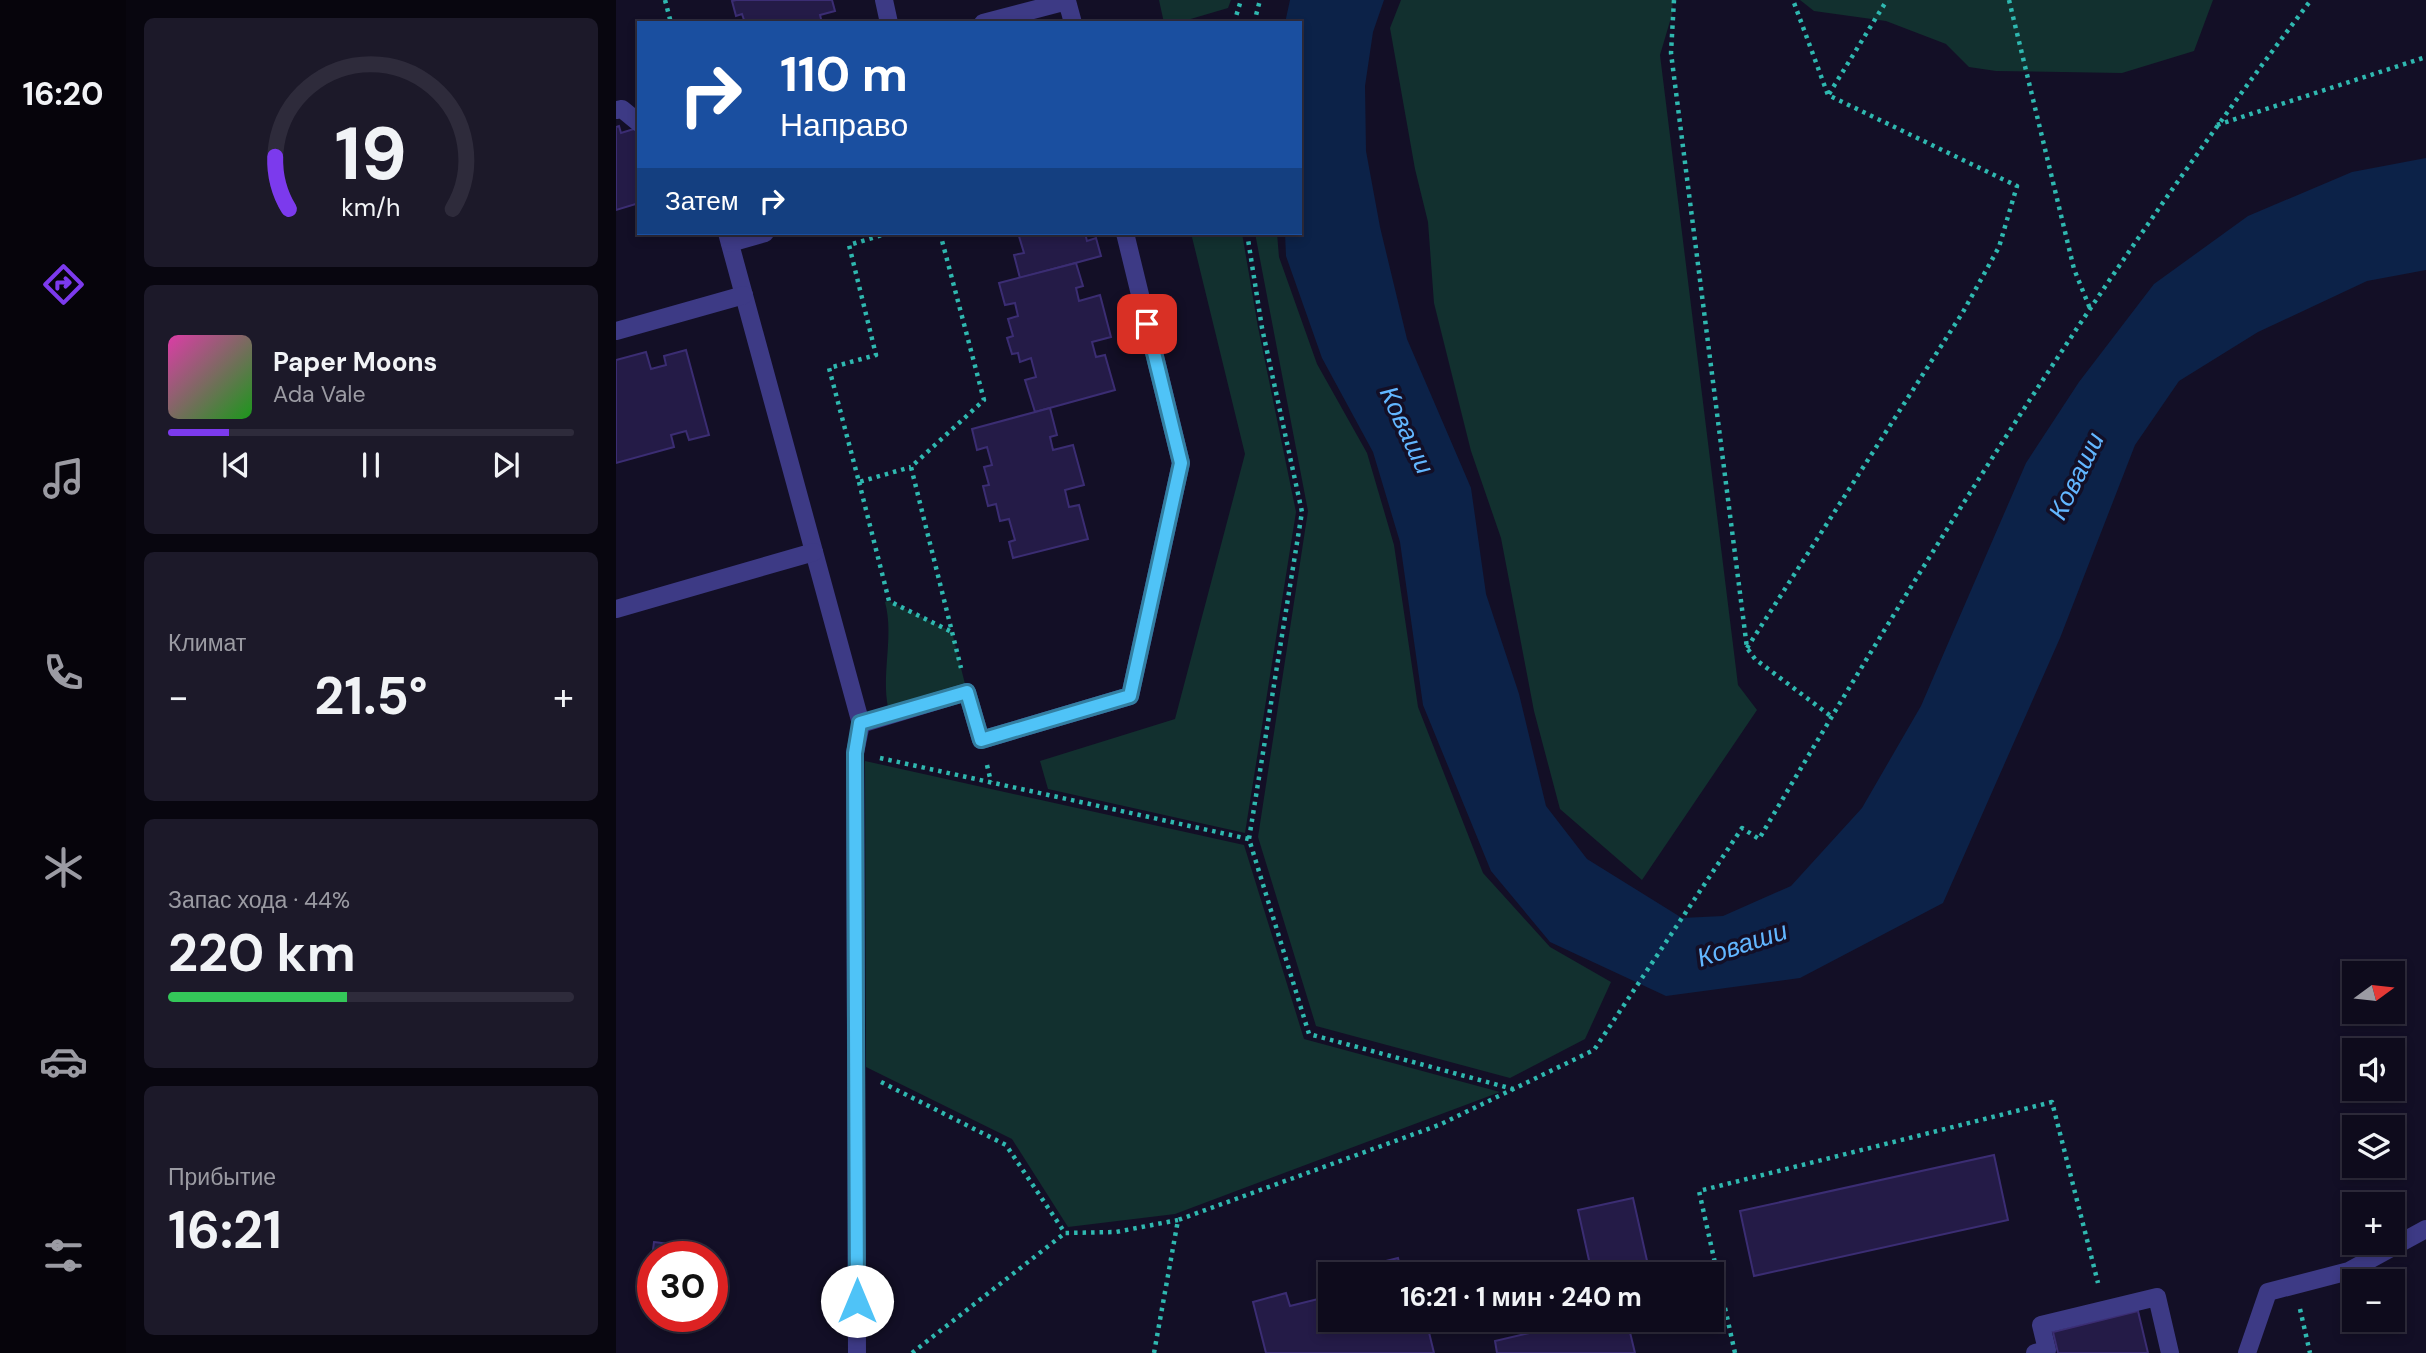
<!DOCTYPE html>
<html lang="ru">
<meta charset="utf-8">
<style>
body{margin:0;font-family:"DM Sans",sans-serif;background:#1c1929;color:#f1f3f6;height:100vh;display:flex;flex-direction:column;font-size:26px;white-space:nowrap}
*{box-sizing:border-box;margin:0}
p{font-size:23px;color:#9b9ba3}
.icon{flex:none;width:38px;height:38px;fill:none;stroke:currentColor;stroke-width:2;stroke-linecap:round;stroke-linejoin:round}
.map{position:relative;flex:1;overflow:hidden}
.drawer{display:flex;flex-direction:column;gap:18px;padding:18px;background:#08060f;width:490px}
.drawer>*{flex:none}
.guide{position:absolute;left:21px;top:21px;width:665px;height:214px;border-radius:0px;box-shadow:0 4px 10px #0003,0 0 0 2px #2e2b3b;background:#1a4fa0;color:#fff;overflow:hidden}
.needle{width:46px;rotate:75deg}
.controls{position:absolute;left:1726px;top:961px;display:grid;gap:14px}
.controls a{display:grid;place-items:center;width:63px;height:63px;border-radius:0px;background:#0e0b1c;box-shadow:0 4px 10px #0003,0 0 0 2px #2e2b3b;font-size:35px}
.speed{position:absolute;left:21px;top:1241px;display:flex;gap:14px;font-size:35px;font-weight:700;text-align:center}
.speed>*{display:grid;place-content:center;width:91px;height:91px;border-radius:50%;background:#0e0b1c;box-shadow:0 4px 10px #0003,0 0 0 2px #2e2b3b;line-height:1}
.speed .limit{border:10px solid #d22;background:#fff;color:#111}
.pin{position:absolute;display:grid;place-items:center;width:60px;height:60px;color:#fff;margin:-30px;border-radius:14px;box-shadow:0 4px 10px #0006}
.me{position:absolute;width:77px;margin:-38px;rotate:0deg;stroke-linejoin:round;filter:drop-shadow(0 0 5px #0008)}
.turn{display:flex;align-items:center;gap:24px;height:147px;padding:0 28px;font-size:32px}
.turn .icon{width:91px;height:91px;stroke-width:2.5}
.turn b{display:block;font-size:49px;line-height:60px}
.then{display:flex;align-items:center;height:66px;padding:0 28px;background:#0003;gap:14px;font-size:26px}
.big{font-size:52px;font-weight:700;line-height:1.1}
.drawer .tile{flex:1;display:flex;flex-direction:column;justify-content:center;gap:10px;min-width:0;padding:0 24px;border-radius:10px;background:#1c1929}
.drawer .dial{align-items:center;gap:0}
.dial svg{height:182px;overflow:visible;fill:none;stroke:#2e2b3b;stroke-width:7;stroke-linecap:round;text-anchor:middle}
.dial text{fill:#f1f3f6;stroke:none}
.song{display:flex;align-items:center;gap:21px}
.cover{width:84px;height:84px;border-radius:10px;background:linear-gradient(135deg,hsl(320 70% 55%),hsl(120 70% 35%))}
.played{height:7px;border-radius:4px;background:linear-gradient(90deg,#7c3aed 15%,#2e2b3b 15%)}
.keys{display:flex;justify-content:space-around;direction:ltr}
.heat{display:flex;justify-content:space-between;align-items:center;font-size:38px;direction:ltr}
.charge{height:10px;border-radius:5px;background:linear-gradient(90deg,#34c759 44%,#2e2b3b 0)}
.trip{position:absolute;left:702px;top:1262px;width:406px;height:70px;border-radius:0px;background:#0e0b1c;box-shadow:0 4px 10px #0003,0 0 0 2px #2e2b3b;font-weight:700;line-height:70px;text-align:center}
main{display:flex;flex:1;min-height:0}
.menu{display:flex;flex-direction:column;width:126px;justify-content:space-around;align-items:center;background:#06040b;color:#9b9ba3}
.menu .icon{width:49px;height:49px}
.menu .selected{color:#7c3aed}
.menu b{font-size:32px;color:#f1f3f6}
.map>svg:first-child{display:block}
</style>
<main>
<nav class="menu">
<b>16:20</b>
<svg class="icon selected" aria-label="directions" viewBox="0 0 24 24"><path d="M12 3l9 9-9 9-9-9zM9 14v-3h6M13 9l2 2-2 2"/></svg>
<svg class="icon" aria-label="music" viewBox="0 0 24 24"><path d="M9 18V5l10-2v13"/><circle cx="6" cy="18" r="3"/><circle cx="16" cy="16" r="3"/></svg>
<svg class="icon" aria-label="phone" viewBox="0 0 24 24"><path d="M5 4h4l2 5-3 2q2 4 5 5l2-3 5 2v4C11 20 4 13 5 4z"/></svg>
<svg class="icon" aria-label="climate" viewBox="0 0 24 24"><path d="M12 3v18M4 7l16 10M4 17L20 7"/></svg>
<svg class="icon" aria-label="car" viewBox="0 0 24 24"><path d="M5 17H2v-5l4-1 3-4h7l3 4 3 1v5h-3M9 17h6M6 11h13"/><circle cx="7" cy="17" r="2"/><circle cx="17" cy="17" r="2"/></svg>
<svg class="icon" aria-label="filters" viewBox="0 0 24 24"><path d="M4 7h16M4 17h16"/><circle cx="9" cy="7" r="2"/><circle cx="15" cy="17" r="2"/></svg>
</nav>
<section class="drawer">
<div class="tile dial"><svg viewBox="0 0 100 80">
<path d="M14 69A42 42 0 1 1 86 69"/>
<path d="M14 69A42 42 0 0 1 8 46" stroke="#7c3aed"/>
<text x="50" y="56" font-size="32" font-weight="700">19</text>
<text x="50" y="72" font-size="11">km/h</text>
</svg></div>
<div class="tile">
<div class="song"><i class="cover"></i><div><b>Paper Moons</b><p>Ada Vale</p></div></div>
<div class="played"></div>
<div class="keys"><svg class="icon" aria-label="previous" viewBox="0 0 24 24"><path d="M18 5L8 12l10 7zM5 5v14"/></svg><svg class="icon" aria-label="pause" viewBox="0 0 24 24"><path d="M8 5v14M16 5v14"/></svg><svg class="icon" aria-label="next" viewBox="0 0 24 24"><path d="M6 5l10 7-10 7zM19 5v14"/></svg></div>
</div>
<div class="tile"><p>Климат</p>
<div class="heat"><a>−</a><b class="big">21.5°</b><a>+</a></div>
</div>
<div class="tile"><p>Запас хода · 44%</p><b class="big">220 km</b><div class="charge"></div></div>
<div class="tile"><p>Прибытие</p><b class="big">16:21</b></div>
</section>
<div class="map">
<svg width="1810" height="1353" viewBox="0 0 1810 1353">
<rect width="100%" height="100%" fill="#130f26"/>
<!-- green -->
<g fill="#12302f">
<path d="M543 0H615L612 8 561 23H548Z"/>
<path d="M785 0H1056L1057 11 1044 55 1122 685 1141 710 1026 880 944 809 918 711 885 538 855 451 818 303 812 222 799 169 774 28Z"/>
<path d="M1184 0H1597L1578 51 1506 73 1380 71 1353 67 1330 44 1270 21 1198 11Z"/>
<path d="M575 233H626L642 327 680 512 629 833 432 789 424 761 559 719 629 454Z"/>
<path d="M639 233H661L663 257 701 364 751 453 778 545 802 707 867 873 934 947 995 982 969 1039 894 1078 700 1026 642 837 692 511Z"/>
<path d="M273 601 336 632 351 692 274 715C263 678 279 639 269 602Z"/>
<path d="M249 761 628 845 688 1039 884 1092 559 1214 452 1227 396 1139 250 1067Z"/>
</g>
<!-- water -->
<path fill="#0c2248" d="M674 0H768L757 32 749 86 750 151 764 227 791 339 855 488 870 594 903 694 930 806 971 859 1066 918 1107 916 1175 886 1246 808 1305 706 1410 463 1463 382 1538 284 1632 216 1736 172 1810 158V270L1751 281 1642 332 1563 381 1519 445 1444 638 1327 903 1184 978 1050 996 934 942 875 871 807 705 784 542 757 452 706 358 670 256 669 233H684V23H669Z"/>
<!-- building -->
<g fill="#241b47" stroke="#3b2d73" stroke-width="2">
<path d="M120 0H216L219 11 204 15 206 23H129L126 14 120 16 116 1Z"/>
<path d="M3 126 5 133 21 128 23 133V186L20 187 23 203 0 210V127Z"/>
<path d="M402 233H469L471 241 480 238 485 256 404 278 398 255 408 253Z"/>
<path d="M460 263 467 286 460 288 463 301 484 295 495 337 476 342 480 357 489 355 499 390 419 412 409 380 420 377 415 358 404 362 402 353 396 354 391 338 397 336 392 319 402 316 399 303 389 305 383 283Z"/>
<path d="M70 350 93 435 73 440 70 431 55 435 58 447 0 463V360L30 352 35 369 50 365 48 356Z"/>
<path d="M434 408 441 435 434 437 437 450 457 445 468 485 449 490 453 507 463 505 472 539 397 558 393 542 399 540 393 519 384 521 380 504 372 506 367 486 373 485 368 467 376 465 371 447 361 450 356 429Z"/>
<path d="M1378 1155 1392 1220 1138 1276 1124 1211Z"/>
<path d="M1017 1198 1034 1274H976L962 1210Z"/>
<path d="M38 1242 62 1245 60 1256H37V1313L29 1312Z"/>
<path d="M782 1258 786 1274H752L750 1266Z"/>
<path d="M670 1293 674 1306 714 1296V1320H810L818 1353H650L637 1302Z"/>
<path d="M1522 1311 1532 1353H1442L1437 1332Z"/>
<path d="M915 1320H1011L1019 1353H881L879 1341 918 1332Z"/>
</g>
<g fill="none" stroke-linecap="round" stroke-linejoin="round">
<!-- path -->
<g stroke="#2fb8b0" stroke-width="4.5" stroke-dasharray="3.5 5" stroke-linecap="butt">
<path d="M49 0 55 23"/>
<path d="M1058 0 1055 53 1131 648 1139 659 1216 717"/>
<path d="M1393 0 1458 269 1475 311"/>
<path d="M618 23 625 0"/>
<path d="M638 23 644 0"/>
<path d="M1213 94 1271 0"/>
<path d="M1601 125 1810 57"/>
<path d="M273 233 233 245 260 355 213 368 243 482 295 467"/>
<path d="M324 233 368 400 295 467 345 668"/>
<path d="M631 233 646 328 686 512 633 839"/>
<path d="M243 482 273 601 336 632"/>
<path d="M1131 648 1347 312 1383 247 1401 186 1212 95 1177 0"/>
<path d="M264 758 633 839 693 1034 897 1089"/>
<path d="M371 765 375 782"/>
<path d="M265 1082 390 1145 449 1233 500 1232 562 1220"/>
<path d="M1684 1309 1694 1353"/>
<path d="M296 1353 449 1233"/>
<path d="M538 1353 562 1220 823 1125 978 1050 1126 828 1143 839C1312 552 1493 264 1695 0"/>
<path d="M1119 1353 1083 1191 1436 1102 1482 1283"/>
</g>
<!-- service -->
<g stroke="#3d3a85" stroke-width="18">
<path d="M268 0 273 23"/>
<path d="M367 23 451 1 457 23"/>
<path d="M0 110 6 109 23 123"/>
<path d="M111 233 245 724 351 692 365 740 514 696 565 463 509 233"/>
<path d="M114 243 149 233"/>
<path d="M0 331 128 295"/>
<path d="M0 609 198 552"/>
<path d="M1419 1353 1431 1350 1425 1325 1541 1297 1554 1353"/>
<path d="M1631 1353 1652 1292 1733 1271 1810 1229"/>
</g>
<!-- minor -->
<path stroke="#3d3a85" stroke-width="18" d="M241 1353 239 753 245 724"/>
</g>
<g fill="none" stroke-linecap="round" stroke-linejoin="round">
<defs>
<path id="route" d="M241 1301 239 753 244 723 351 692 365 740 514 696 565 463 531 324"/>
</defs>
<!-- route casing -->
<use href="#route" stroke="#337fa1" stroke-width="18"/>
<!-- route -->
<use href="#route" stroke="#4fc3f7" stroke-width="12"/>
</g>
<g text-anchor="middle" stroke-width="7" stroke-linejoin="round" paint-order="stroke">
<!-- water labels -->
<g font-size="26" font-style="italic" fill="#62b6ff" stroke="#130f26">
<text transform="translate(791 430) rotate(65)" y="9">Коваши</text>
<text transform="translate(1460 476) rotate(-64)" y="9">Коваши</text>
<text transform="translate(1126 944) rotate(-18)" y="9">Коваши</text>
</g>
</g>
</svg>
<div class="controls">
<a><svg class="needle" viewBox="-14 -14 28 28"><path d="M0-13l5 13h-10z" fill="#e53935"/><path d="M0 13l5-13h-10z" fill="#9b9ba3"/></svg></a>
<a><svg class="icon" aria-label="sound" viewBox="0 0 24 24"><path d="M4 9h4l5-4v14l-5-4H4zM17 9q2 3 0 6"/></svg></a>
<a><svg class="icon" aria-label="layers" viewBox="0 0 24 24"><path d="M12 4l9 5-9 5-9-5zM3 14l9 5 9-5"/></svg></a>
<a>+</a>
<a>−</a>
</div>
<div class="speed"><div class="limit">30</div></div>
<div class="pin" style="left:531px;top:324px;background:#d93025"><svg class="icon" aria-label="arrive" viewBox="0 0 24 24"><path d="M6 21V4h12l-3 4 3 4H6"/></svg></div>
<svg class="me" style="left:241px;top:1301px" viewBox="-20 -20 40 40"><circle r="19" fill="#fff"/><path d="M0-13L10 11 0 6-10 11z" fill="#4fc3f7"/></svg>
<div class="trip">16:21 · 1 мин · 240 m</div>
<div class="guide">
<div class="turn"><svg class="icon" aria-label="right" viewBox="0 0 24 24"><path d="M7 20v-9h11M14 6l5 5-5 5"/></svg><div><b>110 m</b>Направо</div></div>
<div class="then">Затем<svg class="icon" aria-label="right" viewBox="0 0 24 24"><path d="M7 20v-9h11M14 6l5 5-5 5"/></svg></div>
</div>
</div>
</main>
